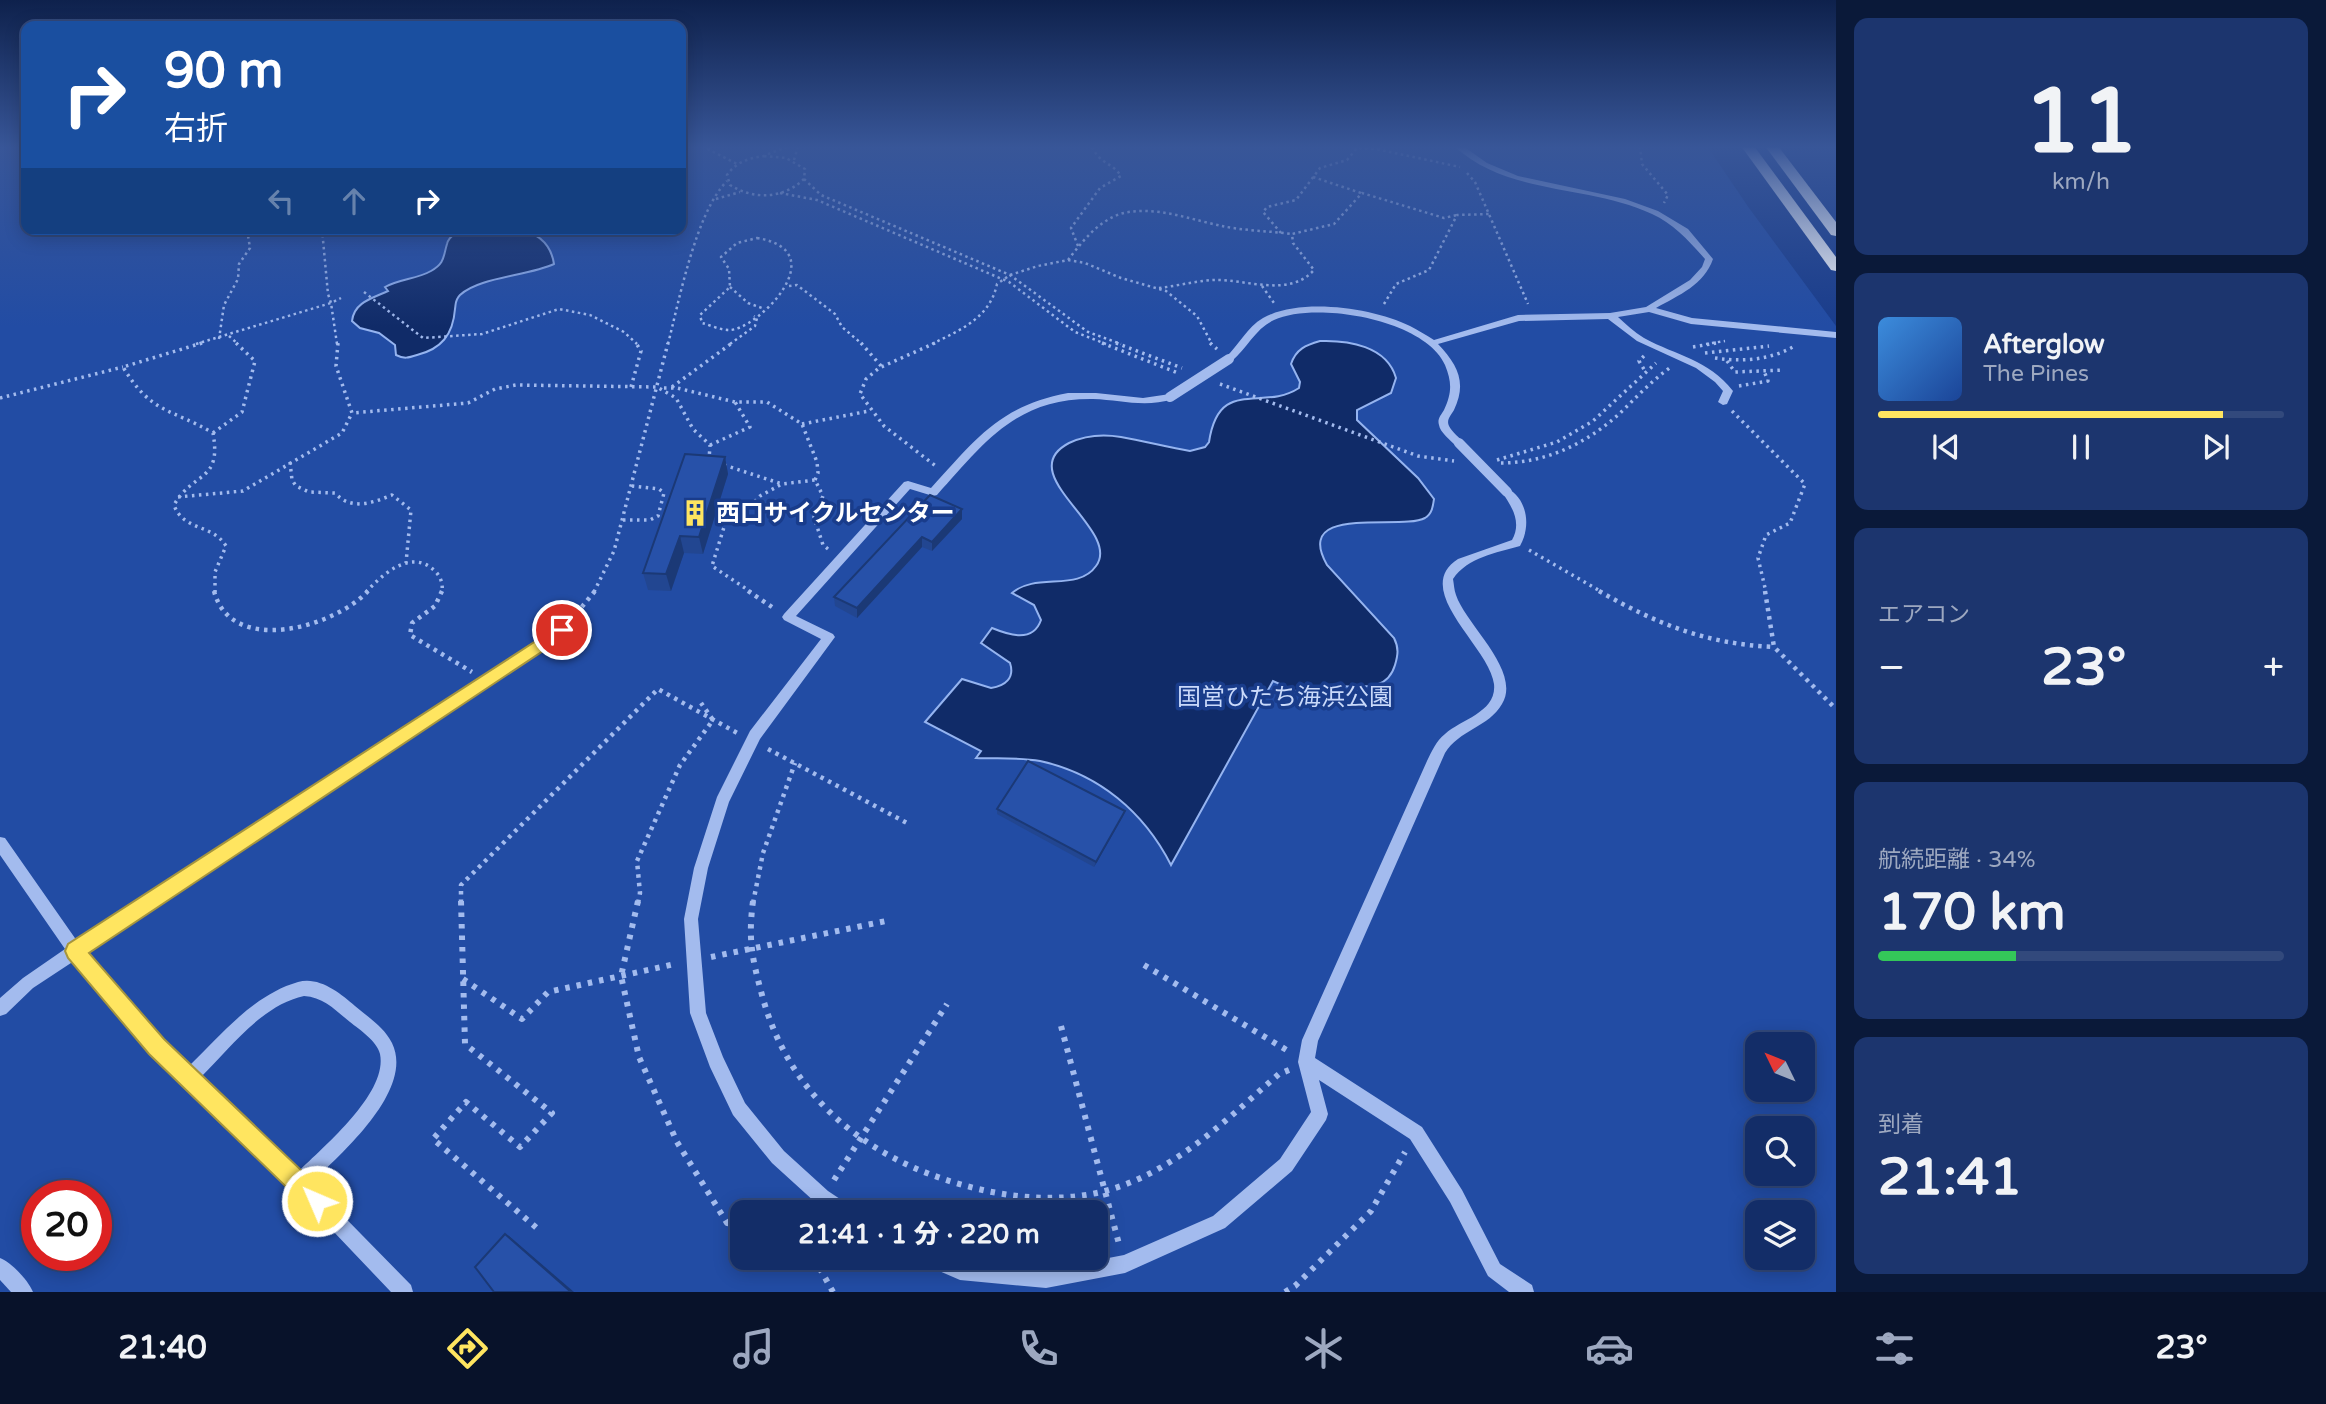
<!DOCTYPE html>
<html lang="ja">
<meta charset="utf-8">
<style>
body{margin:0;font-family:"Varela Round","Noto Sans JP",sans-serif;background:#1c356e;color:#f1f3f6;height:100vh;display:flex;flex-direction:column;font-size:26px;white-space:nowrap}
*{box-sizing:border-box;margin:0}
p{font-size:23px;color:#9da8c0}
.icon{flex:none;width:38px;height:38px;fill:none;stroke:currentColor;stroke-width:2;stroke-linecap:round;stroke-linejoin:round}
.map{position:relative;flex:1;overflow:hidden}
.sheet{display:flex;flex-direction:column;gap:18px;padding:18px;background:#0a1939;width:490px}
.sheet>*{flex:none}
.top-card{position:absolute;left:21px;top:21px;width:665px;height:214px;border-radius:14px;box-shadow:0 4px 18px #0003,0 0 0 2px #32497c;background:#1a4fa0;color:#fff;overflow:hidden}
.needle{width:46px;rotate:313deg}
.tools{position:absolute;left:1745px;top:1032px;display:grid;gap:14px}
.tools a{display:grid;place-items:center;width:70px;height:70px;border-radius:14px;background:#132d68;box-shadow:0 4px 18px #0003,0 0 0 2px #32497c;font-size:35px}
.speed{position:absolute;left:21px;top:1180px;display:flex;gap:14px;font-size:35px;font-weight:700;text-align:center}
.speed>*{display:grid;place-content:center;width:91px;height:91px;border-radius:50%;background:#132d68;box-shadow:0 4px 18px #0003,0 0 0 2px #32497c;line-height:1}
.speed .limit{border:10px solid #d22;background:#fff;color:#111}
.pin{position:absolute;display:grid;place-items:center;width:60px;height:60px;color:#fff;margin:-30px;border:4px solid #fff;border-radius:50%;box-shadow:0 2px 7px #0007}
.me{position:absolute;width:77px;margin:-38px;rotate:315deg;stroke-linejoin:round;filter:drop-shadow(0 0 5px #0008)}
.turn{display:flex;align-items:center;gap:24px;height:147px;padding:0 28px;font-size:32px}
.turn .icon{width:91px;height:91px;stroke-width:2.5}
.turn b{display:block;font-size:49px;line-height:60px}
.lanes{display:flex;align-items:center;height:66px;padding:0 28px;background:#0003;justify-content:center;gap:35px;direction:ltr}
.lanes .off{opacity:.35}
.big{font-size:52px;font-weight:800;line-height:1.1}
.sheet .card{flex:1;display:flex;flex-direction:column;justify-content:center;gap:10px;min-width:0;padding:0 24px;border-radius:14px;background:#1c356e}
.sheet .dial{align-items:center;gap:0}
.dial b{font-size:91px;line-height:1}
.song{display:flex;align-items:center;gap:21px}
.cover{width:84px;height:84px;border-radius:10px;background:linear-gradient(135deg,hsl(210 70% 55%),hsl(220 70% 35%))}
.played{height:7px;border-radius:4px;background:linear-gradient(90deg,#ffe560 85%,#32497c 85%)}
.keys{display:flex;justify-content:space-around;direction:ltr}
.heat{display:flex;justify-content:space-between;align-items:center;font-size:38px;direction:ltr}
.charge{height:10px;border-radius:5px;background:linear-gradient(90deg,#34c759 34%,#32497c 0)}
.trip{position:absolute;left:730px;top:1200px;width:378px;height:70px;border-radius:14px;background:#132d68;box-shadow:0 4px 18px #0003,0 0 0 2px #32497c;font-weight:800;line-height:70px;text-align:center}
.menu{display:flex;height:112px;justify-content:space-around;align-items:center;background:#08122a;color:#9da8c0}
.menu .icon{width:49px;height:49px}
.menu .selected{color:#ffe560}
.menu b{font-size:32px;color:#f1f3f6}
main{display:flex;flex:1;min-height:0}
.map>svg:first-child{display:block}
</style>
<main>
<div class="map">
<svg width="1836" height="1292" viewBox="0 0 1836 1292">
<rect width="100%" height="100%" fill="#193c8b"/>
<!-- green -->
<path fill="#224ca4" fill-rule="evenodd" d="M0 146H26V229H681V146H1707L1749 208 1836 326V1292H0ZM1757 1045H1802V1090H1757ZM1757 1129H1802V1174H1757ZM37 1195H96V1255H37ZM742 1213H1096V1258H742ZM1757 1213H1802V1258H1757Z"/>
<!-- water -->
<g fill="#102b68" stroke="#95b4f0" stroke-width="2">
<path d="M518 229C538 233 551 244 554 264 528 276 479 277 460 295 455 300 456 303 455 309 453 335 441 349 417 355 408 358 404 359 396 355L395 345 379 333 360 328 352 321C354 302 373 298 388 291L385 287C399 279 417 279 431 271 445 263 443 257 447 244 452 223 502 229 518 229Z"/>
<path d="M1320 341C1348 340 1387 346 1396 378L1391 393 1357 410V420L1418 478 1434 499C1433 506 1432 514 1425 518 1401 531 1292 503 1327 565L1394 638C1399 648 1398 655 1395 665 1383 706 1331 671 1309 697L1273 681 1171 865C1144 812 1099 774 1040 761 1020 757 997 759 976 758L981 751 925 722 962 679 991 688C1005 686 1015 678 1010 663L981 643 992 628C1009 635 1033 643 1041 620L1034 605 1012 593C1036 572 1078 592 1096 566 1123 530 1010 474 1069 443 1086 435 1103 434 1121 437 1144 441 1167 447 1190 451L1205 447 1209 442C1219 376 1262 412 1299 388L1300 382 1291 364C1296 349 1306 345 1320 341Z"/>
</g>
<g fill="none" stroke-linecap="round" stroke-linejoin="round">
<!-- path-far3 -->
<g stroke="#a3bbee" stroke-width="2.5" stroke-dasharray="2.5 3.5" stroke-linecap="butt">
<path d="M702 146 737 164"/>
<path d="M1640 146 1642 164 1668 195 1664 203"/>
<path d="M768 154 789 146"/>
<path d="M764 156 786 158 805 169 804 179C783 199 754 200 730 185L727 175C736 162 749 158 764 156Z"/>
<path d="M794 160 798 146"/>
<path d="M1467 173 1475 182 1528 304"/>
<path d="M1313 177 1361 193"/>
<path d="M804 179 821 195 1010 275 1088 332 1121 344"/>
<path d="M780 193 817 200 1009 282 1075 332 1106 344"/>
<path d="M716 199 740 192"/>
<path d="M322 229 328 294 331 303 341 298"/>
<path d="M1281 233 1263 212 1267 207 1296 200 1320 168 1347 160 1357 148 1376 149 1460 167"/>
<path d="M757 238C837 251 756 331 729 330 720 330 710 325 702 323L700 315 730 287 729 269 721 257 737 243Z"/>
<path d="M1078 246 1071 228 1100 188 1121 176C1113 163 1098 163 1092 146"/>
<path d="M1068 260C1082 242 1097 222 1120 214 1154 204 1194 221 1227 227 1249 231 1270 231 1292 234"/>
<path d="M789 286 797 285 835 314 842 327 862 344"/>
<path d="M1262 286 1274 303"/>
<path d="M730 287 748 303 762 308"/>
<path d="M1159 288C1177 286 1195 281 1214 280 1246 279 1289 298 1314 270L1293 243 1292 234 1334 224 1362 193 1444 218 1457 215"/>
<path d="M364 292 423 338 482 334 559 309 590 315 624 332 637 344"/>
<path d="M1384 304 1396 284 1429 270 1457 215 1490 214"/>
<path d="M229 336 238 344"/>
<path d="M219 339 224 305 238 279 239 264 250 248 247 229"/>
<path d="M196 344 331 303 337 344"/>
<path d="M668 344C679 301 696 212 727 181"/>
<path d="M730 344 755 326 757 318 754 316"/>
<path d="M932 344C960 330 990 318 997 284L1010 275 1038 266 1068 260 1085 263 1121 278 1166 291 1197 316 1212 344"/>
<path d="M1706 344 1725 341"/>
</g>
<!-- path-far2 -->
<g stroke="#a3bbee" stroke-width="3.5" stroke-dasharray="2.5 4.5" stroke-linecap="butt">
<path d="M202 343 123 367C152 415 171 408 213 433 222 483 193 471 174 505 183 531 213 524 226 546L215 572V592"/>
<path d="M338 343 336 366 352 413 468 403 495 389 516 385 657 387 676 398 693 429 710 445 709 460"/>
<path d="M861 343 882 367"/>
<path d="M935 343 879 368 866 379 860 394 884 426 937 467"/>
<path d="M1102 343 1178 373"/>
<path d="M1116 343 1182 368"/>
<path d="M1210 343 1217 349"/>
<path d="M1693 347 1716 343"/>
<path d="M1705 353 1769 346"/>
<path d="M1644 356 1639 361 1645 371"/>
<path d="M1715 358C1742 362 1769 360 1793 347"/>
<path d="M1727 361 1735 372 1784 370"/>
<path d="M1220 384 1418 456 1454 461"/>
<path d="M1739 386 1768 381 1764 371"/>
<path d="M631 387 641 351 636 343"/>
<path d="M672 387 732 343"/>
<path d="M664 388H677L735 402H767L802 424 817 462 818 473 815 480"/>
<path d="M0 398 123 367"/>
<path d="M1732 411 1805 484 1790 523 1766 535 1758 558 1766 592"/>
<path d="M802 424 869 411"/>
<path d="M213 433 242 412 255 361 236 343"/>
<path d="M710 445 750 427 735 402"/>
<path d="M1497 460 1557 442 1593 421 1656 363"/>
<path d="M290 462 292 480 296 486 309 492 335 493C351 511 372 503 392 495L411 510 406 563"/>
<path d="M1501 463C1545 463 1586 444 1619 414 1636 398 1651 381 1671 367"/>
<path d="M724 465 782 484"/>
<path d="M178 497 243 491 342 433 352 413"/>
<path d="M623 520H650L658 516 664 493 659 489 632 486"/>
<path d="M1529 550 1602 592"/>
<path d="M366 592C383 574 411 548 435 571 441 577 443 584 442 592"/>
<path d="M594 592 614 551 668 343"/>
<path d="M751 592 712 566 729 511 748 508 760 496 782 484 815 480 823 496 814 517 823 545 828 549"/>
</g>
<!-- path-far1 -->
<g stroke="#a3bbee" stroke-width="4.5" stroke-dasharray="3.5 5" stroke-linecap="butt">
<path d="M214 591C231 657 335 627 368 591"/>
<path d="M442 591 435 606 412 623 410 635 472 672"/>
<path d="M748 591 772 607"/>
<path d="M1599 591C1657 624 1706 644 1774 647"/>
<path d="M1765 591 1774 647 1836 709"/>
<path d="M571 620 595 591"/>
<path d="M768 749 907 823"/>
<path d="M461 903V885L658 689 739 734"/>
<path d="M638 903 640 893 637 861 680 765 713 720 701 703"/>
<path d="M753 903 763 853 795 763"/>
</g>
<!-- path -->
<g stroke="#a3bbee" stroke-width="6" stroke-dasharray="4.5 7" stroke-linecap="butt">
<path d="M461 901 465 1044 552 1113 520 1147 466 1102 433 1139 538 1229"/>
<path d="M638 901 621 976 639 1057 677 1142 727 1223 742 1225"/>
<path d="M753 901C748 940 752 958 762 995 789 1096 865 1158 963 1185 1009 1198 1058 1203 1105 1191 1173 1173 1227 1119 1279 1074L1289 1070"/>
<path d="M711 957 886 921"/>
<path d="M1144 965 1290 1052"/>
<path d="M463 979 522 1019 548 992 675 964"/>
<path d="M1061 1026 1119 1244"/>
<path d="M834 1180 947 1004"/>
<path d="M814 1258 833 1292"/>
<path d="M1285 1292 1295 1286 1371 1211 1405 1152"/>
</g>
<!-- minor -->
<g fill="#a3bbee" fill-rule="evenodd">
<path d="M1454 146H1463L1487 163 1518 176 1625 199 1658 211 1688 229 1713 259C1704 285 1679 295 1656 308L1692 318 1836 332V338L1691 324 1649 312 1618 317C1626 324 1634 332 1644 338 1677 356 1708 359 1733 391L1727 404 1723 405 1718 402 1723 391 1715 382 1696 368 1637 341 1608 319 1519 321 1438 344C1458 365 1467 383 1454 410 1451 415 1446 420 1449 426 1452 432 1460 438 1464 443L1459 446 1455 445C1450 440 1440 432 1439 425 1437 419 1441 415 1444 410 1452 393 1452 382 1445 365 1425 319 1315 301 1274 320 1256 328 1247 348 1232 361H1226V357C1239 345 1247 327 1263 318 1301 297 1373 308 1410 326 1418 330 1426 335 1434 340L1518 315 1610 313 1646 307 1690 280 1702 267 1705 259C1689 241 1674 224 1652 214 1588 184 1508 196 1454 146Z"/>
<path d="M1068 393H1096L1143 398 1170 394 1175 397 1173 399C1145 408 1121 400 1093 399 1016 398 984 443 937 495L933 496 910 489 796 616 833 634 835 637 760 739 729 802 708 868 698 919 706 1013 723 1057 745 1103 784 1151 828 1191 852 1207 855 1213H830L816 1203 772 1163 733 1115 710 1067 690 1013 684 919 694 868 717 797 750 731 821 639 784 620 782 617 784 614 904 482 908 481 931 488C976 439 999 406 1068 393Z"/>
<path d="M1507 488C1528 499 1531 527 1520 546 1496 553 1468 557 1453 579 1454 584 1454 590 1456 595 1466 625 1522 671 1502 704 1489 727 1459 730 1445 753L1318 1041 1315 1058 1422 1127 1462 1190 1500 1264 1532 1285 1534 1292H1509L1488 1276 1450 1202 1410 1139 1319 1080 1328 1114 1326 1120 1292 1171 1225 1228 1125 1273 1046 1288 960 1280 923 1264 920 1258H951L960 1262 1046 1270 1124 1255 1213 1216 1280 1159 1311 1112 1298 1062 1302 1040 1427 761C1432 751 1436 741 1445 734 1462 719 1497 712 1494 684 1490 647 1410 590 1458 559L1512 540C1522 522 1512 507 1502 492Z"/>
<path d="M562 625 566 627 568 630 566 633 86 952 163 1040 189 1066C221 1035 253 995 298 982 319 976 340 993 355 1006 368 1017 384 1027 392 1043 415 1090 341 1154 311 1183L411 1285 413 1292H391L293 1189 151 1052 74 961 33 988 6 1014 0 1016V998L23 978 65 949 0 855V837L5 838 77 941ZM304 996C324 997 336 1011 350 1022 360 1030 377 1041 380 1054 388 1093 324 1146 299 1171L201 1077C230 1048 262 1005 304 996Z"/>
<path d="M0 1258C12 1263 28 1280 33 1292H11L0 1280Z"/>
</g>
<!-- highway -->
<g fill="#fff" fill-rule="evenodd">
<path d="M1741 146H1754L1836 257V271L1831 270Z"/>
<path d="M1765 146H1778L1836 222V236L1831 235Z"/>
</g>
<!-- minor-bridge -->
<g stroke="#a3bbee" stroke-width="10">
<path d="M1170 397 1229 359"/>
<path d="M1459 443 1507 492"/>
</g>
</g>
<!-- wall -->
<g fill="#224691">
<path d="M725 457 728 474 703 554 684 553 671 591 648 590 643 573Z"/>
<path d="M962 509V519L932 551 922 547 857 618 835 606 834 597Z"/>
<path d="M997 809 1125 811 1123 816 1094 867 997 814Z"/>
</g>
<!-- shaded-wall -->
<g fill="#1b3976">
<path d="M725 457 728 474 703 554 699 537Z"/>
<path d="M962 509V519L932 551V542Z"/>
<path d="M680 536 684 553 671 591 666 574Z"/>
<path d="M922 537V547L857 618V608Z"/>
<path d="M1125 811 1123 816 1094 867 1096 862Z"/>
<path d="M505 1234 509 1236 574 1292H571Z"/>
</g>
<!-- building -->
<g fill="#2751a9" stroke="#1b3976" stroke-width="2">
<path d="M685 454 725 457 699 537 680 536 666 574 643 573Z"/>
<path d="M930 495 962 509 932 542 922 537 857 608 834 597Z"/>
<path d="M1028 761 1125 811 1096 862 997 809Z"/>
<path d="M505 1234 571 1292H494L475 1267Z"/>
</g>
<!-- sky -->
<linearGradient id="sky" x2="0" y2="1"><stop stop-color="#0e214c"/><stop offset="0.45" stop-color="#385698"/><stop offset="1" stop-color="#385698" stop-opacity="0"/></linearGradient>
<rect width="1836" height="327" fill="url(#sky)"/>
<!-- route -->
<path fill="#ffe560" stroke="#a6953e" stroke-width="2" d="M562 624 567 626 569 630 567 635 89 953 164 1039 325 1193 328 1201 325 1209 317 1213 309 1209 149 1054 68 958 65 951 68 944Z"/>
<!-- icons -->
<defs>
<symbol id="building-bare" viewBox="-9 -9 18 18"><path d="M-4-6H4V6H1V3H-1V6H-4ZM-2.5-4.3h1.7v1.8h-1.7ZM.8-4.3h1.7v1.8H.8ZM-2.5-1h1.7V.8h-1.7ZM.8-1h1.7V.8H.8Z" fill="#ffe560" stroke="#193c8b" stroke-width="2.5" paint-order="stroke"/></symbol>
</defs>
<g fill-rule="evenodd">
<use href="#building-bare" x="676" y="494" width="38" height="38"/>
</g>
<g text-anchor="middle" stroke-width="7" stroke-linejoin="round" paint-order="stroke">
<!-- poi labels -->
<g font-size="24" font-weight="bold" fill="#fff" stroke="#193c8b" text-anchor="start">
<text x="716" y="521">西口サイクルセンター</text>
</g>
<!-- park labels -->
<g font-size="24" fill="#c9d9fa" stroke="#193c8b">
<text x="1285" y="705">国営ひたち海浜公園</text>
</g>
</g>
</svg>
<div class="tools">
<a><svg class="needle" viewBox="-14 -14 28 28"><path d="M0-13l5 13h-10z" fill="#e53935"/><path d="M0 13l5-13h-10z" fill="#9da8c0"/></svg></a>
<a><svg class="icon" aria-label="search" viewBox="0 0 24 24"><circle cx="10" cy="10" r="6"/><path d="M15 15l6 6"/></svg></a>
<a><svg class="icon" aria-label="layers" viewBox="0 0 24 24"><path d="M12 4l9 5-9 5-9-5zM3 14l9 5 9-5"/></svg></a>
</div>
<div class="speed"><div class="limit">20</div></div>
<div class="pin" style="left:562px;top:630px;background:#d93025"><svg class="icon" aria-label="arrive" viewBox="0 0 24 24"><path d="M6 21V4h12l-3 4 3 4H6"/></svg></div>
<svg class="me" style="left:317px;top:1201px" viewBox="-20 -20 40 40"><circle r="17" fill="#ffe560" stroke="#fff" stroke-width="3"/><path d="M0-11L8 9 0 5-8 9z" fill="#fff"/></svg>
<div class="trip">21:41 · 1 分 · 220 m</div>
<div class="top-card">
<div class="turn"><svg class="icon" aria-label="right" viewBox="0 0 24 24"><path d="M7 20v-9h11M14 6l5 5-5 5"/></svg><div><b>90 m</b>右折</div></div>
<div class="lanes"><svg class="icon off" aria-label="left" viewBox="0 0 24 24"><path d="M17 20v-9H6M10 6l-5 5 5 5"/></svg><svg class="icon off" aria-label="ahead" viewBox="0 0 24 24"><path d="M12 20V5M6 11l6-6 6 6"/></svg><svg class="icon" aria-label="right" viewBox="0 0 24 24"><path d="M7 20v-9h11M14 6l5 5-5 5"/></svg></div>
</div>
</div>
<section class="sheet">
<div class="card dial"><b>11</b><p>km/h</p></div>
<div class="card">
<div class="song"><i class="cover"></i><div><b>Afterglow</b><p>The Pines</p></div></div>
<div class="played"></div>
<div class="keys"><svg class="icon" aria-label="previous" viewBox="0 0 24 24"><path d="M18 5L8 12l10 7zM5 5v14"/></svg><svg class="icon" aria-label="pause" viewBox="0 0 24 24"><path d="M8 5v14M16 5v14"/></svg><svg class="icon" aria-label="next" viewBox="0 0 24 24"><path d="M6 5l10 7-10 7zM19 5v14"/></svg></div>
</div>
<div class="card"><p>エアコン</p>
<div class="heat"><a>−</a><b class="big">23°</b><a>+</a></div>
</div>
<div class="card"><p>航続距離 · 34%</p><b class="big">170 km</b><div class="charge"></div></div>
<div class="card"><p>到着</p><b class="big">21:41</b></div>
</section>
</main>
<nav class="menu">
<b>21:40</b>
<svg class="icon selected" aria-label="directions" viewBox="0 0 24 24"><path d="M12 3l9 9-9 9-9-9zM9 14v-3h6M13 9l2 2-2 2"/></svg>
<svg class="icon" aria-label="music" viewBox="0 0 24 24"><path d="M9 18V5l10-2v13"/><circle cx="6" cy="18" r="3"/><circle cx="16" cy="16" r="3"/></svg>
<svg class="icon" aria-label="phone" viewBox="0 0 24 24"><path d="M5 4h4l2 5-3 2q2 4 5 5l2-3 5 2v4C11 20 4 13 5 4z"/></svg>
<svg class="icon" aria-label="climate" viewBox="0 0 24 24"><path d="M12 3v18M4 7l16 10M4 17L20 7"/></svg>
<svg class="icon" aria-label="car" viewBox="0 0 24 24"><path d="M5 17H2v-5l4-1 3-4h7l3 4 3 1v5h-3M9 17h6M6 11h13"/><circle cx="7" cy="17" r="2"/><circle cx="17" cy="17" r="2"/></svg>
<svg class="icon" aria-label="filters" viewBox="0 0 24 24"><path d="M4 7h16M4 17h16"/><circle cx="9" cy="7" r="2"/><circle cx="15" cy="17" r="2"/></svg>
<b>23°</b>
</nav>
